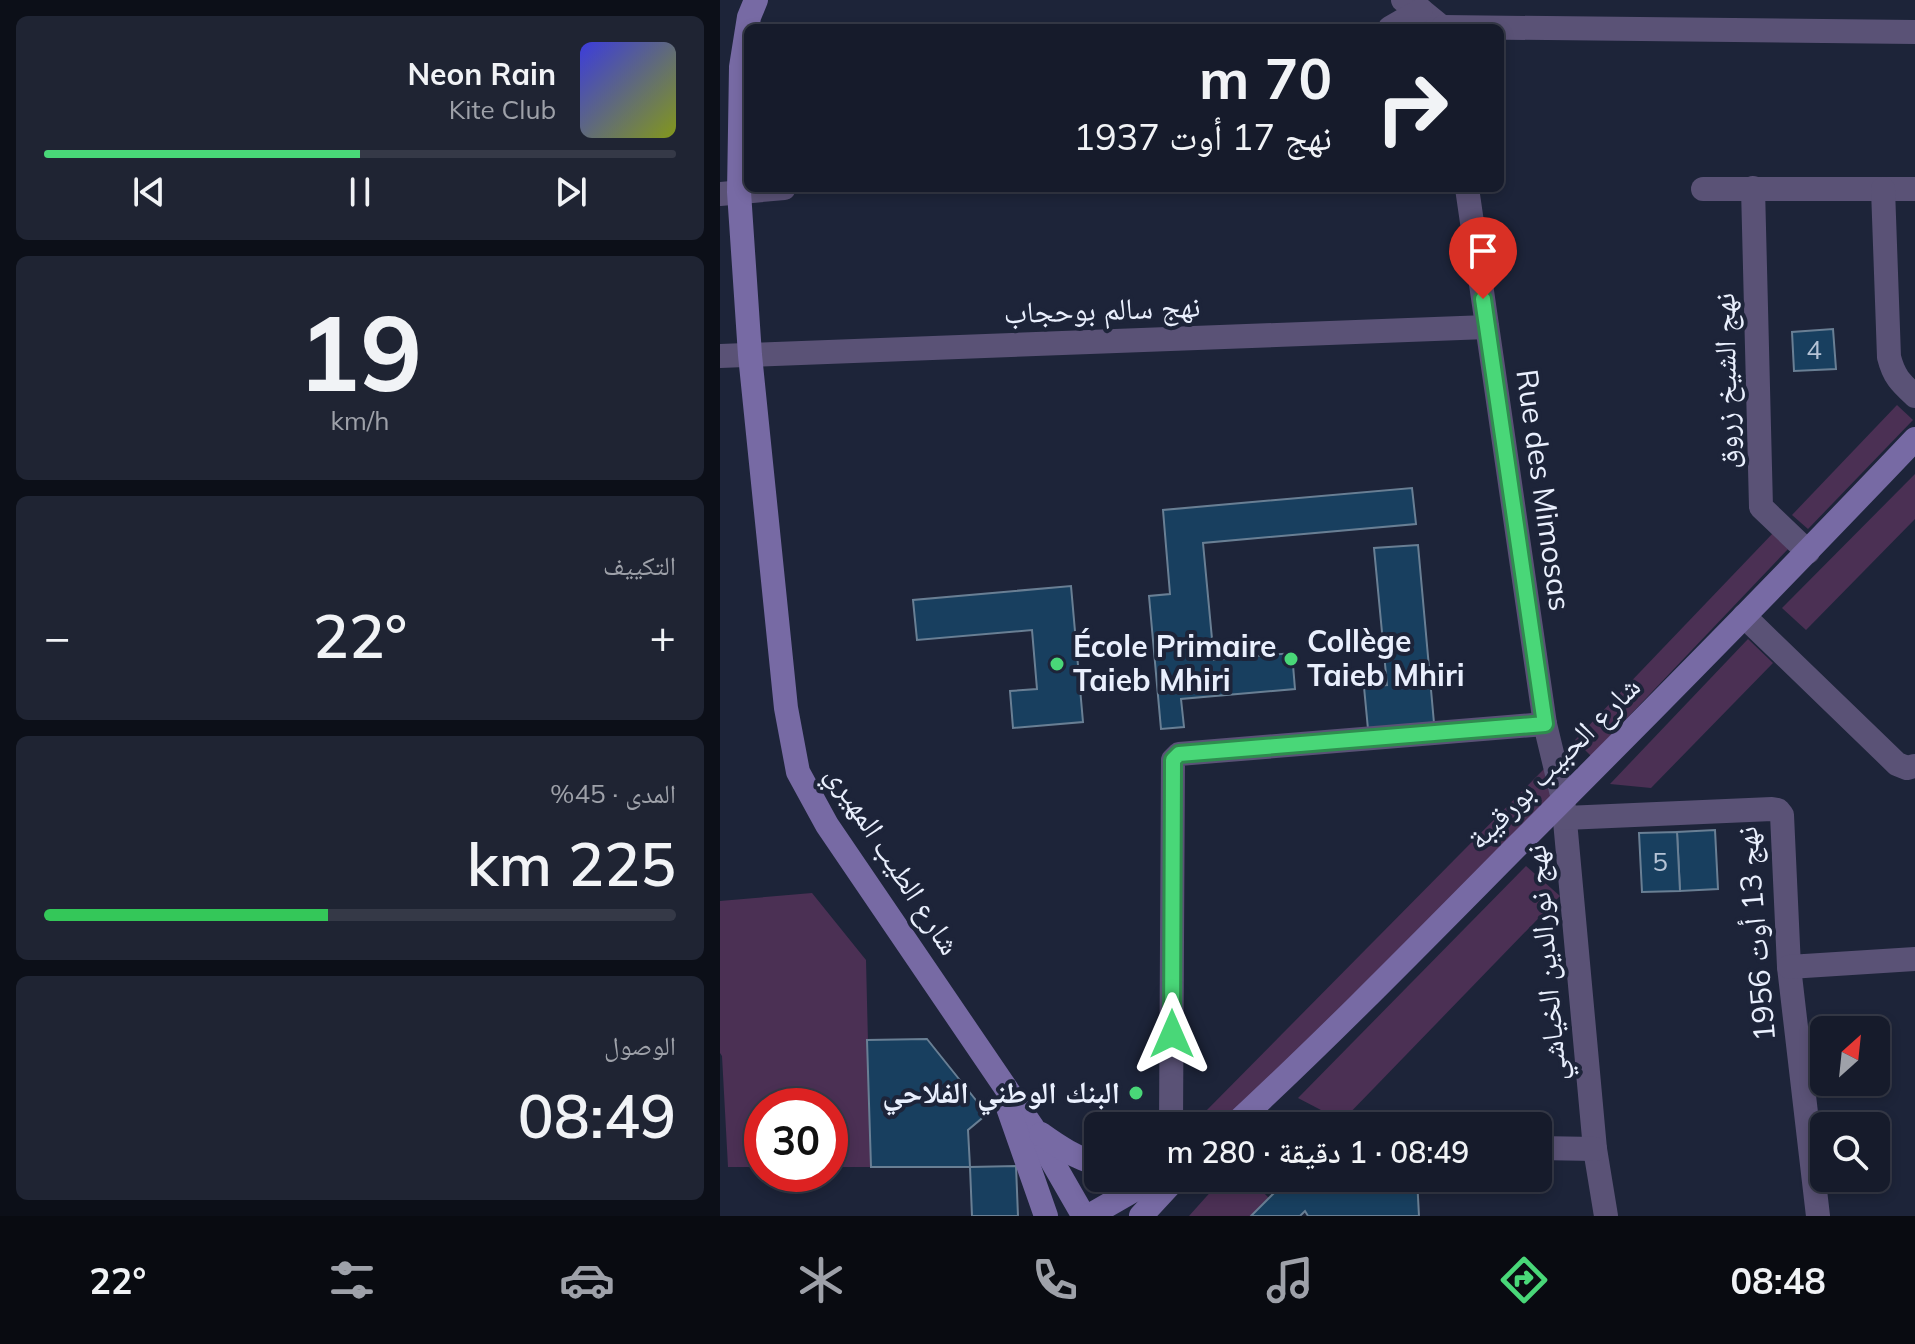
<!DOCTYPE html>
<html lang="ar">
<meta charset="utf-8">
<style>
body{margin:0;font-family:Mulish,"Noto Naskh Arabic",sans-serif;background:#1f2433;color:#f1f3f6;direction:rtl;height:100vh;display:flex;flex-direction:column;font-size:30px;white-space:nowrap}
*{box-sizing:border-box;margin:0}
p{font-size:26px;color:#9ea1a9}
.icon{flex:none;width:44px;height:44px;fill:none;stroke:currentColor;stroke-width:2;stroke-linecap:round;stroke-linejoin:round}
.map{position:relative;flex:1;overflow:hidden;direction:ltr}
.side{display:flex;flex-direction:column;gap:16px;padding:16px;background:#0c0f18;width:720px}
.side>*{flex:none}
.top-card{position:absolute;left:24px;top:24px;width:760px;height:168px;border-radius:12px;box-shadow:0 4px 12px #0003,0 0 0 2px #353947;direction:rtl;background:#161b2b;color:#f1f3f6;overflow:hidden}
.needle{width:52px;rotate:27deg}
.tools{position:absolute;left:1090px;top:1016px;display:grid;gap:16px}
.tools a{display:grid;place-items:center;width:80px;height:80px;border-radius:12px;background:#161b2b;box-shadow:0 4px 12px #0003,0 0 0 2px #353947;font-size:40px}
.speed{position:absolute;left:24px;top:1088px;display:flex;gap:16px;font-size:40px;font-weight:700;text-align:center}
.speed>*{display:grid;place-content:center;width:104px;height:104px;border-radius:50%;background:#161b2b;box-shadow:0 4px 12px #0003,0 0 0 2px #353947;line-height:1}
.speed .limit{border:12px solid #d22;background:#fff;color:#111}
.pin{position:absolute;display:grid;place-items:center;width:68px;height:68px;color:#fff;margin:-82px -34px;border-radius:50% 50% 50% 0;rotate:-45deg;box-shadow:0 0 8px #0007}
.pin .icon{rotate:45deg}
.me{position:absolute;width:88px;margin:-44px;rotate:0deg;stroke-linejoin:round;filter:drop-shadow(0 0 6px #0008)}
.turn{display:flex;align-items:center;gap:28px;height:168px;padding:0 40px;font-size:36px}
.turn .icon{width:104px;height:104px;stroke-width:2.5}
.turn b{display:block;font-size:56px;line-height:68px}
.big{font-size:60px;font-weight:600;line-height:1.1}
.side .tile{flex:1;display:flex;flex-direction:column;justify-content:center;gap:12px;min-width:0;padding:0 28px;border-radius:12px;background:#1f2433}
.side .dial{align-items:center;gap:0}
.dial b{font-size:104px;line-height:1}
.song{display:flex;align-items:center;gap:24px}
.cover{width:96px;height:96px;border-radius:12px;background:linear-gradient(135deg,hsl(240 70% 55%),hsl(70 70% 35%))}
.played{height:8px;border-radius:4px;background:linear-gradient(90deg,#49d778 50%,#353947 50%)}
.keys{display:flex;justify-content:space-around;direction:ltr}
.heat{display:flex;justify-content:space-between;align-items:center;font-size:44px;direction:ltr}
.charge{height:12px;border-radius:6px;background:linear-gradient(90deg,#34c759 45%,#353947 0)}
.trip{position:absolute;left:364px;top:1112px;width:468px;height:80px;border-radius:12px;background:#161b2b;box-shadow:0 4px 12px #0003,0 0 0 2px #353947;font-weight:600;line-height:80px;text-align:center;direction:rtl}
.menu{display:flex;height:128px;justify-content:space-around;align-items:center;background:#090b11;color:#9ea1a9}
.menu .icon{width:56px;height:56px}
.menu .on{color:#49d778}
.menu b{font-size:36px;color:#f1f3f6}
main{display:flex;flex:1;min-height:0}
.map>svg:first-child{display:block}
</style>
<main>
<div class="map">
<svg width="1195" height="1216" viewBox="0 0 1195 1216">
<rect width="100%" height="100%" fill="#1d2439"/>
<!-- green -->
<g fill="#4b3054">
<path d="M1177 405 1193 420 1088 529 1072 515Z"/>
<path d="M1195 474V519L1086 630 1062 608Z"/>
<path d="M1054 532 1070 547 871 756 855 740Z"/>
<path d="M1028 639 1053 663 931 788 890 784Z"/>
<path d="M825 768 832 796 506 1126H486L481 1116Z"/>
<path d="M806 866 840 896 622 1121 578 1098Z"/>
<path d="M92 893 146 960 151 1167H110V1106H42V1167H8L2 1056 0 1053V901Z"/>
<path d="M503 1178H528L549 1198 531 1216H469Z"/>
</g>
<!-- building -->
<g fill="#183f5f" stroke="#697f94" stroke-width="2">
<path d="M1113 329 1116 369 1074 371 1072 332Z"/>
<path d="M692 488 696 524 483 543 494 660 572 653 575 689 461 699 464 727 441 729 429 596 450 594 443 510Z"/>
<path d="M698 545 714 723 648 729 644 687 667 685 654 548Z"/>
<path d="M351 586 363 722 293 728 290 691 317 689 312 630 197 640 193 600Z"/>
<path d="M995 830 998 889 960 891 957 832Z"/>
<path d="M957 832 960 891 922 892 919 833Z"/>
<path d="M207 1039 267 1114 248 1130 250 1167H151L147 1040Z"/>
<path d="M296 1166 298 1216H252L250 1167Z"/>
<path d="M646 1178H697L699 1216H588L585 1211 580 1216H531L566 1181Z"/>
</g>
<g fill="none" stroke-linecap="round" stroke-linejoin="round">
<!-- street -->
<g stroke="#5a5276" stroke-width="24">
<path d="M683 0 701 10 723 28"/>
<path d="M723 27 1195 32"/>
<path d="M670 28 701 10"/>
<path d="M747 188 825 724 843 799 875 1149 886 1216"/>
<path d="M1033 188 1041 507 1088 552"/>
<path d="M983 189H1195"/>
<path d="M1163 189 1169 357C1174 377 1181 383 1195 396"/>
<path d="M0 194 64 188"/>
<path d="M0 356 767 327"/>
<path d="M1024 616 1177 764 1187 768 1195 766"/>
<path d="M845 818 1052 809 1058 810 1062 815 1069 967 1098 1216"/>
<path d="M1069 967 1195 959"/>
<path d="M451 1126 453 760 459 754 825 724"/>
<path d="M818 1148 875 1149"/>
</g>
<!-- secondary -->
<g stroke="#776aa4" stroke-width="24">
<path d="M36 0 29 17 21 67 19 192 30 355 66 708 78 772 107 825 313 1128 363 1215"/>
<path d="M286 1102 326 1216"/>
<path d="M513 1126C608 1038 698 946 789 854 926 717 1062 579 1195 439"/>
<path d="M321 1134C339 1147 356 1158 378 1164"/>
<path d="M369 1216 435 1178"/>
<path d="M421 1216 456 1178"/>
</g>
</g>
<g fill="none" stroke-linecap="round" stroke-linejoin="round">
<defs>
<path id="route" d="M452 1034 453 760 459 754 825 724 763 299"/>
</defs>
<!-- route casing -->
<use href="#route" stroke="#2f8c4e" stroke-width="20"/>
<!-- route -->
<use href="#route" stroke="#49d778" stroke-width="14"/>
</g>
<!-- markers -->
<g fill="#49d778" stroke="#1d2439" stroke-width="3">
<circle cx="571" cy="659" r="8"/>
<circle cx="337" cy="664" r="8"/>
<circle cx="416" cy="1093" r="8"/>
</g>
<g text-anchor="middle" stroke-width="8" stroke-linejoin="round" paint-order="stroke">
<!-- number labels -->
<g font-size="26" fill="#b5c3d6">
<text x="1094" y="359">4</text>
<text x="940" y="871">5</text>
</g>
<!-- street labels -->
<g font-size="30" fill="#e9effd" stroke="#1d2439">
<text transform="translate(382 310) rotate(-2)" y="10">نهج سالم بوحجاب</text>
<text transform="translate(1006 381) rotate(-91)" y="10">نهج الشيخ زروق</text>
<text transform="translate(823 490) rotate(82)" y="10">Rue des Mimosas</text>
<text transform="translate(834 763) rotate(-45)" y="10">شارع الحبيب بورقيبة</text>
<text transform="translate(173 860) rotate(57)" y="10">شارع الطيب المهيري</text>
<text transform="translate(1036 934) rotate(-95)" y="10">نهج 13 أوت 1956</text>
<text transform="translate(826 963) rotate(-95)" y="10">نهج نورالدين الخياشي</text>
</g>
<!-- poi labels -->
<g font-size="30" font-weight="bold" fill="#e9effd" stroke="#1d2439" text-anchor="start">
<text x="587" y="652">Collège<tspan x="587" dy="34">Taieb Mhiri</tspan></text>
<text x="353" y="657">École Primaire<tspan x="353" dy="34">Taieb Mhiri</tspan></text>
<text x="400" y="1103" text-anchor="end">البنك الوطني الفلاحي</text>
</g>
</g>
</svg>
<div class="tools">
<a><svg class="needle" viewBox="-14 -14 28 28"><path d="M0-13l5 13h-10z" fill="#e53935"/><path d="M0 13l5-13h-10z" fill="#9ea1a9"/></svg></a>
<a><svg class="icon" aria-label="search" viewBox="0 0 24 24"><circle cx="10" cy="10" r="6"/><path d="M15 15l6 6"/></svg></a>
</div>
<div class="speed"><div class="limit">30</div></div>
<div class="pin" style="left:763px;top:299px;background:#d93025"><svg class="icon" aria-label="arrive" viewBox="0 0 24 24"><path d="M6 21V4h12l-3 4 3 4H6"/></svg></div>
<svg class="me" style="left:452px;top:1034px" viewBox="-20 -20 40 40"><path d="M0-17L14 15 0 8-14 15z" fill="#49d778" stroke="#fff" stroke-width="4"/></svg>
<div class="trip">08:49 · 1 دقيقة · 280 m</div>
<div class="top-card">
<div class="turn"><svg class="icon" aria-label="right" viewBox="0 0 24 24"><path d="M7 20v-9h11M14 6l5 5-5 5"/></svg><div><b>70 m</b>نهج 17 أوت 1937</div></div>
</div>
</div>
<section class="side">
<div class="tile">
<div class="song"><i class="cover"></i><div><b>Neon Rain</b><p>Kite Club</p></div></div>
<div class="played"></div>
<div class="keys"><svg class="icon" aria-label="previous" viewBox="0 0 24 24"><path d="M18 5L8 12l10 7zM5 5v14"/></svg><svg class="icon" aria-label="pause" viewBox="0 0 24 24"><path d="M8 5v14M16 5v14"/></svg><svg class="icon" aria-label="next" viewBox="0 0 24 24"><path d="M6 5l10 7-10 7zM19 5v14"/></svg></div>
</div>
<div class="tile dial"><b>19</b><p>km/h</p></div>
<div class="tile"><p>التكييف</p>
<div class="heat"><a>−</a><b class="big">22°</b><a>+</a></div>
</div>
<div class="tile"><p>المدى · 45%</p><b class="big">225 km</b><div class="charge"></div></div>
<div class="tile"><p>الوصول</p><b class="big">08:49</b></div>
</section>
</main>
<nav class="menu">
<b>08:48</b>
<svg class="icon on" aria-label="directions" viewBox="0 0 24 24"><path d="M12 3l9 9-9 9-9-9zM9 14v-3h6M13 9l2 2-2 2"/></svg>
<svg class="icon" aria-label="music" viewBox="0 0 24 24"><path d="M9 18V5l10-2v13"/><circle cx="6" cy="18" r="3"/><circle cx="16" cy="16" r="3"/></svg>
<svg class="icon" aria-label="phone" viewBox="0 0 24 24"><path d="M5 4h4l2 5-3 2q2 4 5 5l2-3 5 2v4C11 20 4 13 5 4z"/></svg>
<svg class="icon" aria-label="climate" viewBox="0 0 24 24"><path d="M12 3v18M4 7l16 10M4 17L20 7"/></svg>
<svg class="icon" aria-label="car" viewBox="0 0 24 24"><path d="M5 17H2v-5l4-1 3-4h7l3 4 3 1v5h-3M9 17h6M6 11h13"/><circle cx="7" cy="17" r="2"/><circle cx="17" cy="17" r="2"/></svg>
<svg class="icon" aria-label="filters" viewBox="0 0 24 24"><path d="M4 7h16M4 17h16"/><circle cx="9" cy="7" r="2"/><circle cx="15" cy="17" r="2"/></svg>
<b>22°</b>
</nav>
